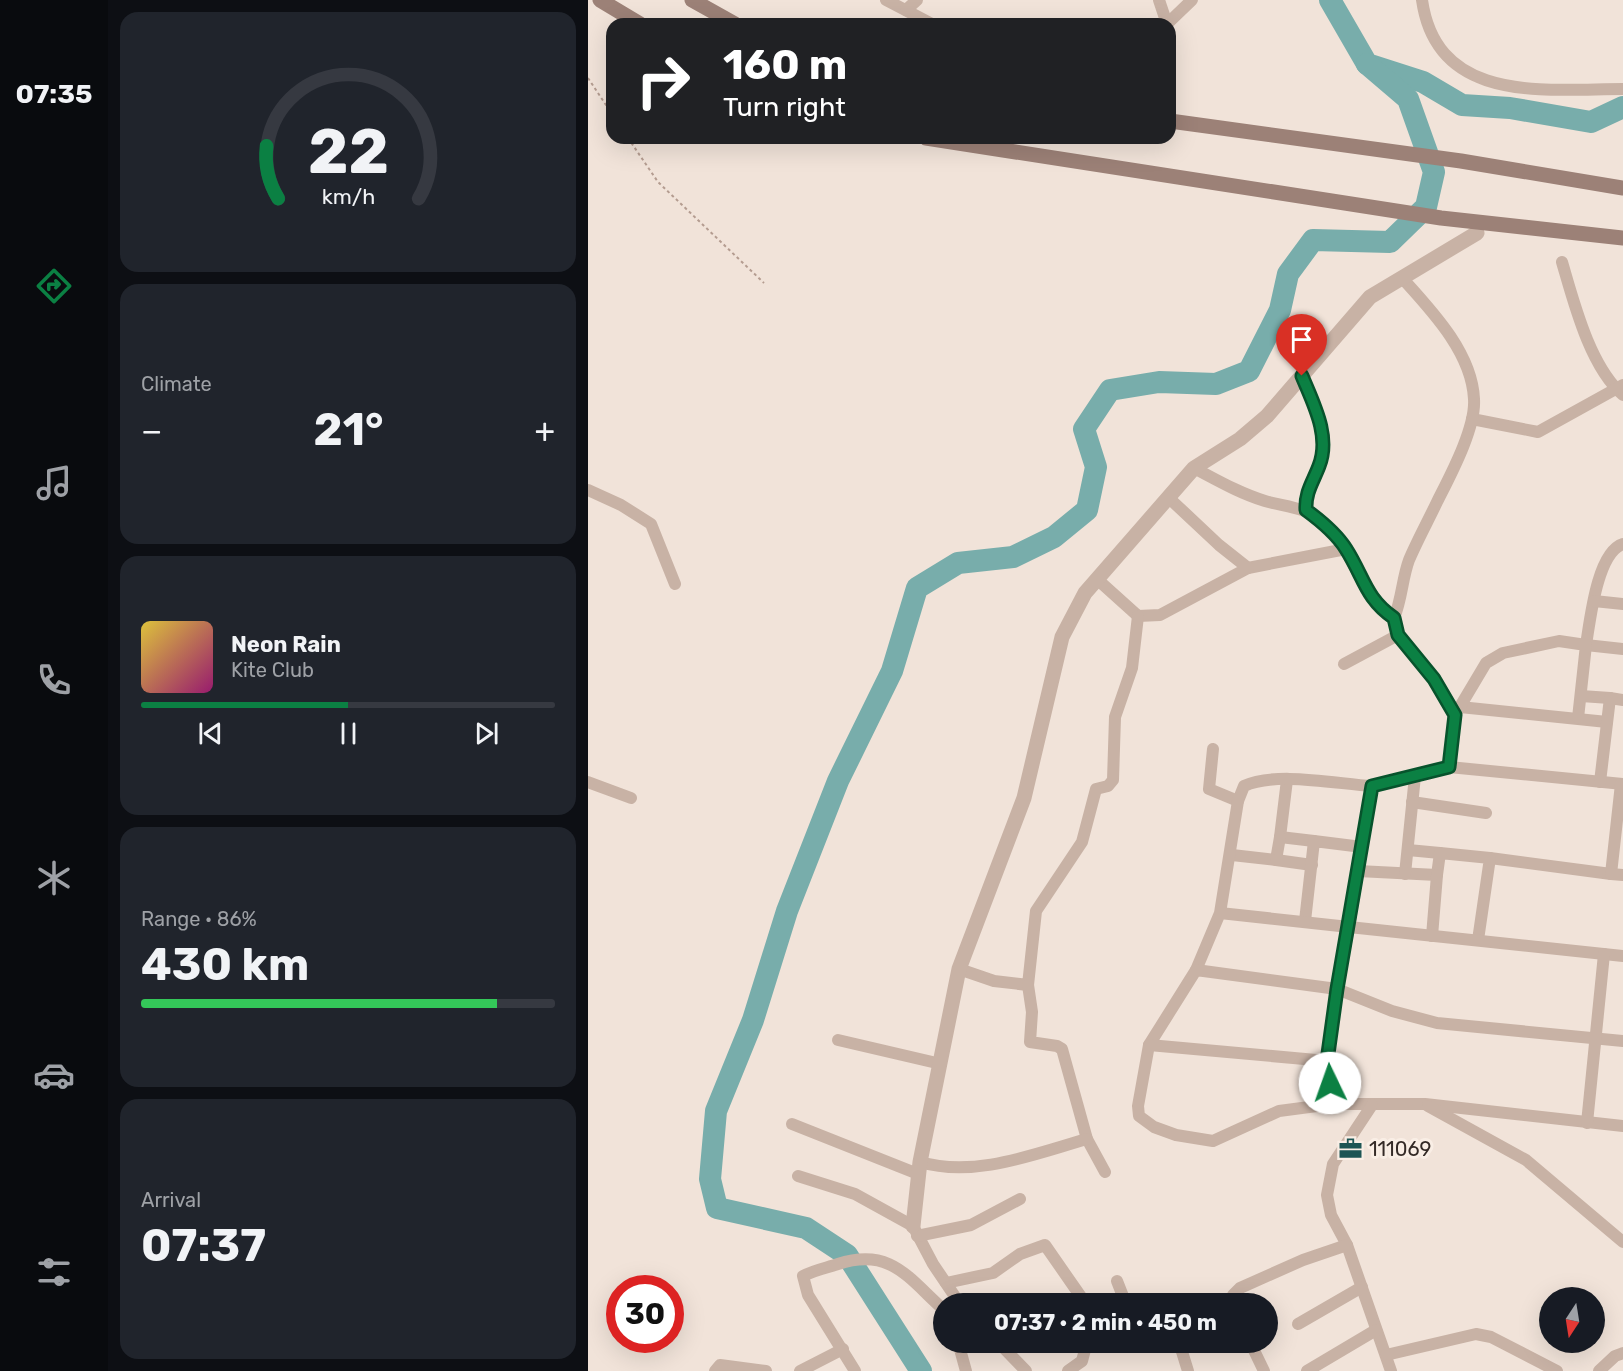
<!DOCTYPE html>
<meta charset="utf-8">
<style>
body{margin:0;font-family:Rubik,sans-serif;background:#20242c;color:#f1f3f6;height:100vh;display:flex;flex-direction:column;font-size:22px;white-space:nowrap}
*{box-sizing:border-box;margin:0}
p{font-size:20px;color:#9ea1a6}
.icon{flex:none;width:33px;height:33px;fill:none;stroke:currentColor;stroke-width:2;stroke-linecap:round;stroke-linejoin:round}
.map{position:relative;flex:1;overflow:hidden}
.sheet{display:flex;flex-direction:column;gap:12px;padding:12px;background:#0d0f14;width:480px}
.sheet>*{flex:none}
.banner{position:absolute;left:18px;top:18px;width:570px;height:126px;border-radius:18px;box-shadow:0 6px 24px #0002;background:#202124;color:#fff;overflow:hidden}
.needle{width:39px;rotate:192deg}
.buttons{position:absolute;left:951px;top:1287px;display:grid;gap:12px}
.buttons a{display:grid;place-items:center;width:66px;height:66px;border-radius:50%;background:#171b24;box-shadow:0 6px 24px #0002;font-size:30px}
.speed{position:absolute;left:18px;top:1275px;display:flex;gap:12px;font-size:30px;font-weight:700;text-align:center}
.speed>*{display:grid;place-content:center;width:78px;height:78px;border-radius:50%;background:#171b24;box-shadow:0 6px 24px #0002;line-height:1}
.speed .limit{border:9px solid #d22;background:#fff;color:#111}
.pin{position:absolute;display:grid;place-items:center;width:51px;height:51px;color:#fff;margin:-62px -26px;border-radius:50% 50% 50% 0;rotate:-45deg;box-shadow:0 0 6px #0007}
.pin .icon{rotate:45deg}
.me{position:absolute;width:66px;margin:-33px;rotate:357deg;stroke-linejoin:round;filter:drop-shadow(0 0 4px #0008)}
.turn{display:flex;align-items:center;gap:21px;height:126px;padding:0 18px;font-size:27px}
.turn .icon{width:78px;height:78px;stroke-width:2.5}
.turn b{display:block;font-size:42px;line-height:51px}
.big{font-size:45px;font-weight:700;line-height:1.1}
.sheet .widget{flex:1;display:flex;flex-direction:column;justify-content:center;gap:9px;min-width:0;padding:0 21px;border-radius:18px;background:#20242c}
.sheet .dial{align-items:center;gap:0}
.dial svg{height:156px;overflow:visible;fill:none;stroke:#363941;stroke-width:7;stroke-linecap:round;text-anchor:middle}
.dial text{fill:#f1f3f6;stroke:none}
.song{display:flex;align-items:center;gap:18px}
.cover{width:72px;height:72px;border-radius:9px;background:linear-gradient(135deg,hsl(50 70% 55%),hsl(320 70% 35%))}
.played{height:6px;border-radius:3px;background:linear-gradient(90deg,#0b8043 50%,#363941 50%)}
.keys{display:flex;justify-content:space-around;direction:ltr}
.heat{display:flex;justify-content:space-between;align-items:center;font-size:33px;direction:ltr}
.charge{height:9px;border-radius:4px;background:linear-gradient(90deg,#34c759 86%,#363941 0)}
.trip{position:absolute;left:345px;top:1293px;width:345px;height:60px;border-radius:30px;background:#171b24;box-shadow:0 6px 24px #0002;font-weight:700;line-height:60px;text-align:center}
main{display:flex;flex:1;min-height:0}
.dock{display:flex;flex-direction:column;width:108px;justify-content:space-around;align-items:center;background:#090b0e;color:#9ea1a6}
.dock .icon{width:42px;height:42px}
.dock .current{color:#0b8043}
.dock b{font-size:27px;color:#f1f3f6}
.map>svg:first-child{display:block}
</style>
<main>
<nav class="dock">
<b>07:35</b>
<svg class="icon current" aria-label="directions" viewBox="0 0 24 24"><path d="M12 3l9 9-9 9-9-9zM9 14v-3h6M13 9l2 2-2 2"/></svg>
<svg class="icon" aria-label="music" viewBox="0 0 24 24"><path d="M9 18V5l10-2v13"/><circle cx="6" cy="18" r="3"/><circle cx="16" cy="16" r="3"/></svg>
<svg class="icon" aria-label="phone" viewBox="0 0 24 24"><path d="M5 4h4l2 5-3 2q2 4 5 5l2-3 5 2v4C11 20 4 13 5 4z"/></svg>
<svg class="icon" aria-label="climate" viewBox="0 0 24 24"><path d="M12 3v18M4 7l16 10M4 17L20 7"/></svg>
<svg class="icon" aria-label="car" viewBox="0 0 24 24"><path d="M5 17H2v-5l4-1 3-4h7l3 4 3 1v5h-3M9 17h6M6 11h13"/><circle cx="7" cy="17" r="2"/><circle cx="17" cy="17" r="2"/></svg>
<svg class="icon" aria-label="filters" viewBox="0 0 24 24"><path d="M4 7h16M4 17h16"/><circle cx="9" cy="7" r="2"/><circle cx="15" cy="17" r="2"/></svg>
</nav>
<section class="sheet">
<div class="widget dial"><svg viewBox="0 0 100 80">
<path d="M14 69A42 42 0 1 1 86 69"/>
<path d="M14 69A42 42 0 0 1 8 42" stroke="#0b8043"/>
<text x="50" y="56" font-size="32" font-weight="700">22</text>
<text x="50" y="72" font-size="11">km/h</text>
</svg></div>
<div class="widget"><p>Climate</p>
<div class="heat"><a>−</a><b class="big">21°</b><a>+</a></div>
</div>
<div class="widget">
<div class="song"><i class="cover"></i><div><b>Neon Rain</b><p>Kite Club</p></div></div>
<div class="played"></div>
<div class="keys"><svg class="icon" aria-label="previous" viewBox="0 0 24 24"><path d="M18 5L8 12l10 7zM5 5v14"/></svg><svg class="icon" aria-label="pause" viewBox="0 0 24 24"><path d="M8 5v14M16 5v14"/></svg><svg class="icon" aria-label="next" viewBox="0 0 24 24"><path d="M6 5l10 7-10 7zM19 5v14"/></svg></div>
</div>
<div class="widget"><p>Range · 86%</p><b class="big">430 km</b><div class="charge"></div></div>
<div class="widget"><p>Arrival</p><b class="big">07:37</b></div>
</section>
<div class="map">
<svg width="1035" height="1371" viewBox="0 0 1035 1371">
<rect width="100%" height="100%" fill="#f1e3d9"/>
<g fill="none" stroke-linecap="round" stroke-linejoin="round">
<!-- river -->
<g stroke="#78adab" stroke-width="22">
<path d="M742 0 779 64 835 82 874 105 922 108 1003 122 1035 107"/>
<path d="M333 1371 259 1255 218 1228 129 1208 122 1179 128 1111 165 1020 199 911 250 781 304 671 329 588 370 563 425 557 466 537 499 510 508 467 496 429 522 390 571 382 628 384 661 371 692 310 700 274 725 240 802 242 838 207 846 172 820 99 779 64"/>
</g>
<!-- path -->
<g stroke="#b49c90" stroke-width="2" stroke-dasharray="3 3" stroke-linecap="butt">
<path d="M0 78 24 114"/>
<path d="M40 138 70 182 176 283"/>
</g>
<!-- minor -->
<g stroke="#c8b2a5" stroke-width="12">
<path d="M298 0 344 24"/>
<path d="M571 0 579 24"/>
<path d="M834 0C849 105 958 89 1035 89"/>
<path d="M318 10 329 0"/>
<path d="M579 24 604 0"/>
<path d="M974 262C986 303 1002 367 1035 395"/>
<path d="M714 376C725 403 743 436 731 466 725 482 717 492 718 510"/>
<path d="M884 419 950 432 1035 385"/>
<path d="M606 468C629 480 651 493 677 501 698 507 719 507 736 523 767 552 770 593 806 618L810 635 845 679 867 715"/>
<path d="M0 490 33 505 63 524 87 584"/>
<path d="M1035 544C1009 552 1002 621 998 645L1035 649"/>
<path d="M660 568 758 549"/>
<path d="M510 580 550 616 572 615 660 568 631 545 582 499"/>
<path d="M1006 601 1035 604"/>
<path d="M806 618C814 599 814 579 821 560 829 541 840 521 849 502 862 476 888 428 886 399 884 353 844 311 815 279"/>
<path d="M756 664 810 635"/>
<path d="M993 696 1022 698"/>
<path d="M872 707 1019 722"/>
<path d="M990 718 998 645 971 641 915 653 898 663 867 715 861 767 1035 784"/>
<path d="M625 749 621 789 650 801"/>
<path d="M699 780 692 837 726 841"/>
<path d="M0 782 43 798"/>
<path d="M1012 782 1022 698 1035 700"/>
<path d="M784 786 861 767"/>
<path d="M824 802 898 813"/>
<path d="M820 850 852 853"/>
<path d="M644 855 688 860 692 837"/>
<path d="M902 858 1023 874 1033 784"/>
<path d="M688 860 724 865"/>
<path d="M770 871 849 875 852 853 902 858 890 940"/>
<path d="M817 874 827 776"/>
<path d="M1023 874 1035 875"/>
<path d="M717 921 726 841 774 847"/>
<path d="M844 936 849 875"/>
<path d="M371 969 406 981 440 985 448 911 494 842 508 789 520 786 525 780 527 717 544 668 550 616"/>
<path d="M608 970 632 913 761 927 784 786C749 784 688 771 656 786L650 801 632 913"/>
<path d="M440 985 444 1012 442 1042 469 1046 474 1049 499 1139 517 1172"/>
<path d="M250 1040 353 1064"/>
<path d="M561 1045 608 970 749 989 804 1011 849 1023 1035 1041"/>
<path d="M739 1061 561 1045 550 1106 551 1116 566 1127 588 1135 625 1141 691 1111 744 1104H837L1035 1126"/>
<path d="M744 1104 739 1061 749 989 761 927 1035 956"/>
<path d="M784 1105 745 1164 739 1195 743 1215 759 1245 803 1371"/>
<path d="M840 1106 938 1160 1035 1242"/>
<path d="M999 1123 1016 954"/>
<path d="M204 1124 330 1174"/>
<path d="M332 1162C387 1178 446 1154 499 1139"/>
<path d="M210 1176 267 1194 325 1226 345 1264 372 1304"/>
<path d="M329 1236 383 1225 432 1199"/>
<path d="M529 1281 538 1304"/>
<path d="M358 1283 405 1273 432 1254 457 1245 498 1304"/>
<path d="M644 1304 645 1295 652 1288 715 1260 759 1245"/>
<path d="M710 1324 774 1287"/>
<path d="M370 1342 378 1371"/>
<path d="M410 1342 438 1371"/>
<path d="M591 1342 600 1371"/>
<path d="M662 1342 676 1371"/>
<path d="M798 1355 888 1334 903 1337 969 1371"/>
<path d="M127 1371 132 1365 178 1371"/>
<path d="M212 1371 255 1349"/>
<path d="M267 1371 220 1295 215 1276C226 1270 238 1268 250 1264 303 1247 320 1278 356 1310"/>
<path d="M480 1371 494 1361 499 1342"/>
<path d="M719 1371 788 1330"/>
<path d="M1011 1371 1027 1356 1035 1353"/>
</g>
<!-- tertiary -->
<path stroke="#c8b2a5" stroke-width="15" d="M325 1226 332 1162 371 969 436 798 474 637 497 593 606 468 652 439 679 416 782 297 889 233"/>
<!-- secondary -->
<g stroke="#9c8177" stroke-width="15">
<path d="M12 0 52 24"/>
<path d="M104 0 147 24"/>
<path d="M582 121 873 161 1035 188"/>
<path d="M338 138 853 218 1035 238"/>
</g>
</g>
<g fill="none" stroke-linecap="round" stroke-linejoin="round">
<defs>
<path id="route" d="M714 376C725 403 743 436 731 466 725 482 717 492 718 510 733 521 748 533 758 549 776 577 777 598 806 618L810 635 846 679 867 715 861 767 784 786 749 989 739 1061 742 1083"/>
</defs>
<!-- route casing -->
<use href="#route" stroke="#07532c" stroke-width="15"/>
<!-- route -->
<use href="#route" stroke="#0b8043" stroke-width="10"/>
</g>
<!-- icons -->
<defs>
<symbol id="office-bare" viewBox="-9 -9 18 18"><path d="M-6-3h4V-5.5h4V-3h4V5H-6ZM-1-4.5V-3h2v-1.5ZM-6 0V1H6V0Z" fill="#1d5554" stroke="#f9eee5" stroke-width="2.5" paint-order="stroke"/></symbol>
</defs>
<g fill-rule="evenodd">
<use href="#office-bare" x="746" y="1132" width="33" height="33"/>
</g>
<g text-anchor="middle" stroke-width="6" stroke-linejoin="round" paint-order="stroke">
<!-- poi labels -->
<g font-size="20" fill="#342a26" stroke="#f9eee5" text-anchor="start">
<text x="781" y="1156">111069</text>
</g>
</g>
</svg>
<div class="buttons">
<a><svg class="needle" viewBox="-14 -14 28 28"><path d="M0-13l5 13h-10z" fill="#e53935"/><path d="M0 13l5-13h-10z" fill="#9ea1a6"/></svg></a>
</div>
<div class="speed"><div class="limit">30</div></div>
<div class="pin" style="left:714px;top:376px;background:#d93025"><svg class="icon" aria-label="arrive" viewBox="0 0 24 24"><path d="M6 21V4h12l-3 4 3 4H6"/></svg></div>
<svg class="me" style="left:742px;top:1083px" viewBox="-20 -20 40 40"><circle r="19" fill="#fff"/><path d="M0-13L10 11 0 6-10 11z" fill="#0b8043"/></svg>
<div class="trip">07:37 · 2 min · 450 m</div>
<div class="banner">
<div class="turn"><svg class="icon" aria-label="right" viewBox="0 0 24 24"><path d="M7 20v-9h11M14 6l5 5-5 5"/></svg><div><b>160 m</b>Turn right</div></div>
</div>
</div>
</main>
